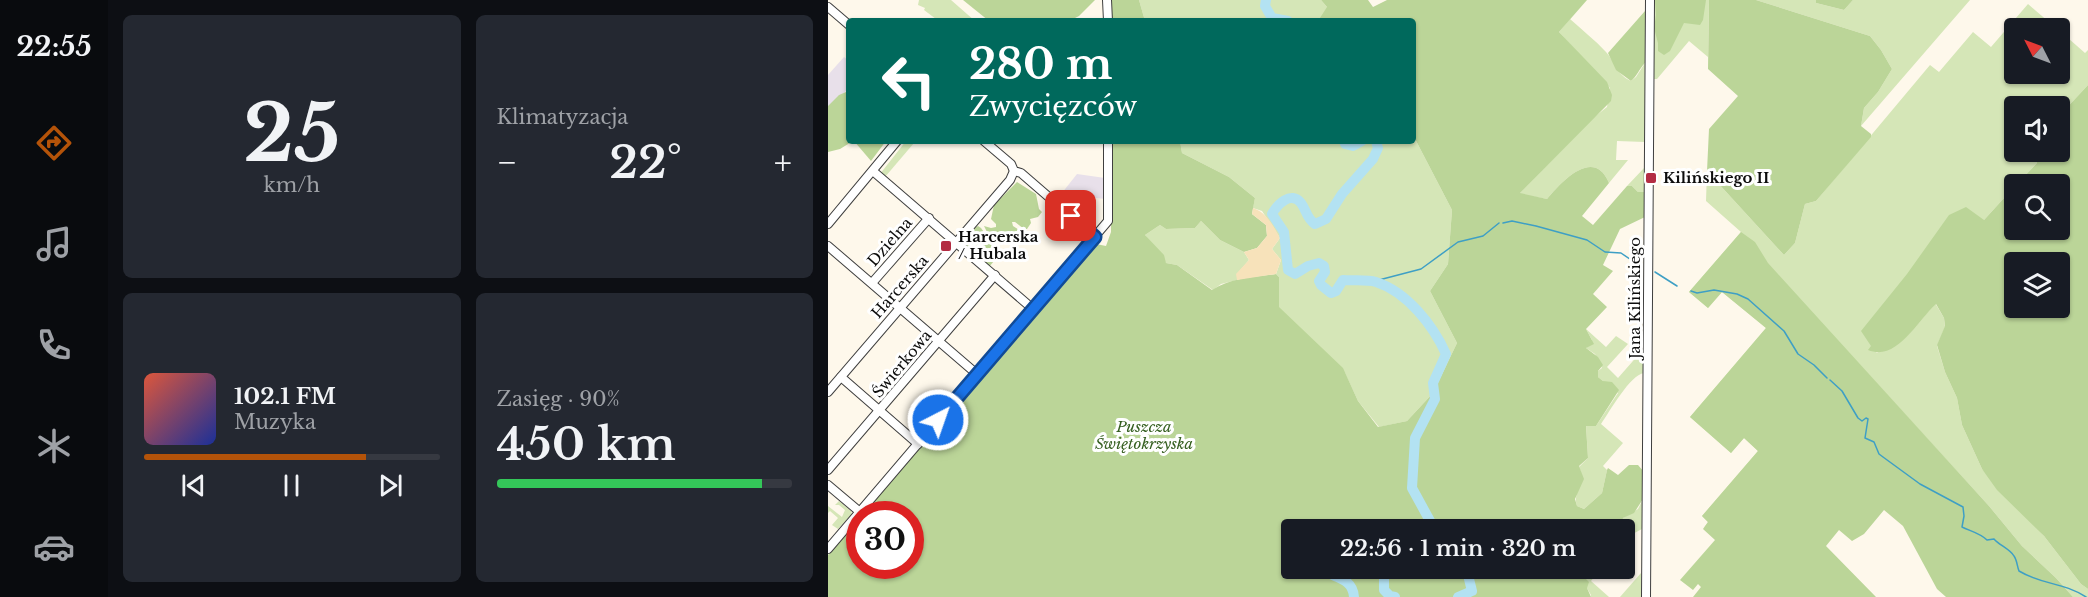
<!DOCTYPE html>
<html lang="pl">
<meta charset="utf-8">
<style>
body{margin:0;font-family:"Libre Baskerville",serif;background:#242831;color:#f1f3f6;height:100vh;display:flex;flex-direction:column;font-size:22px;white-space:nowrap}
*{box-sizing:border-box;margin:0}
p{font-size:20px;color:#9ea1a6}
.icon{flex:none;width:33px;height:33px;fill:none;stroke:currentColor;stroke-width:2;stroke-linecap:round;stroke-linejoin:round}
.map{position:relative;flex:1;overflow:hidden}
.side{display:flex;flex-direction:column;gap:15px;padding:15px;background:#0d0f14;width:720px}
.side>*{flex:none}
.guide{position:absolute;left:18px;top:18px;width:570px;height:126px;border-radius:6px;box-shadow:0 2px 4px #0004;background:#00695c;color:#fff;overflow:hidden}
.needle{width:39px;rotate:312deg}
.tools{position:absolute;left:1176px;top:18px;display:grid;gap:12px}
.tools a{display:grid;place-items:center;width:66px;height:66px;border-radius:6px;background:#171b24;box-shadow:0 2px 4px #0004;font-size:30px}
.speed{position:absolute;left:18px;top:501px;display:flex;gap:12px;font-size:30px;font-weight:700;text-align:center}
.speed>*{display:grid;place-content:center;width:78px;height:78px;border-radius:50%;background:#171b24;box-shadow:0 2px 4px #0004;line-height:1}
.speed .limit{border:9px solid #d22;background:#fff;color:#111}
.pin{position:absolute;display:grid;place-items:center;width:51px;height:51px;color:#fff;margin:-26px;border-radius:12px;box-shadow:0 3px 9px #0006}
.me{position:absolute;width:66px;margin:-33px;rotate:41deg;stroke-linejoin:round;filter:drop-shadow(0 0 4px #0008)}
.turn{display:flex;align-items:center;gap:21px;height:126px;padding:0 24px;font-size:27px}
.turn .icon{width:78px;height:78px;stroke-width:2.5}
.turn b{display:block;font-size:42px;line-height:51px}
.big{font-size:45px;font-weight:600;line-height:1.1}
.side .card{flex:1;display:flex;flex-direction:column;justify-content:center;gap:9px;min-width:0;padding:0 21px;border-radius:9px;background:#242831}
.side .dial{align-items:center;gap:0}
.dial b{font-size:78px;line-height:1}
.song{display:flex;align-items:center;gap:18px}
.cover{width:72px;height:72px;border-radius:9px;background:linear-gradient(135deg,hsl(10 70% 55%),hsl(230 70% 35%))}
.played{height:6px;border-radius:3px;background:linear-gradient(90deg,#b45309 75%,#363941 75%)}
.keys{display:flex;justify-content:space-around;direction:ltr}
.heat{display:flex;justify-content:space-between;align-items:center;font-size:33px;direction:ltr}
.charge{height:9px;border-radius:4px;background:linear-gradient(90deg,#34c759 90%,#363941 0)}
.side .tiles{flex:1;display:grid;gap:15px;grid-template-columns:repeat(2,1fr)}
.trip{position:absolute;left:453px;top:519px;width:354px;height:60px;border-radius:6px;background:#171b24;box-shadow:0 2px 4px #0004;font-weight:600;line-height:60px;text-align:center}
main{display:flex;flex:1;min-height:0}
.tab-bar{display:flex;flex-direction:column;width:108px;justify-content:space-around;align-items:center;background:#090b0e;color:#9ea1a6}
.tab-bar .icon{width:42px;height:42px}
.tab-bar .selected{color:#b45309}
.tab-bar b{font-size:27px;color:#f1f3f6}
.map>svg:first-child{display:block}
</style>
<main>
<nav class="tab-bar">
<b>22:55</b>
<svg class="icon selected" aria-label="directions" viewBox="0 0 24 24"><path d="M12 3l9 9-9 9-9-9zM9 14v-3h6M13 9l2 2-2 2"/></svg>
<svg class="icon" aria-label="music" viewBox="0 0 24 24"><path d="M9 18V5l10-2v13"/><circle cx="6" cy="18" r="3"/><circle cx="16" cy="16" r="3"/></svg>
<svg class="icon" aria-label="phone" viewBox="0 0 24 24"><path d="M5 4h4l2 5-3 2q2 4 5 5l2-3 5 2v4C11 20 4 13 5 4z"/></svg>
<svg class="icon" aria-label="climate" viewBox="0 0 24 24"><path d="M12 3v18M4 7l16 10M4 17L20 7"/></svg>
<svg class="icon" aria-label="car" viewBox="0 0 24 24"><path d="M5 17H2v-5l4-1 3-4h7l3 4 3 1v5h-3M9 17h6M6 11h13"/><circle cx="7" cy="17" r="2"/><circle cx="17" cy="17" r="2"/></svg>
</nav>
<section class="side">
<div class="tiles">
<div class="card dial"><b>25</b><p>km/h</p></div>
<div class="card"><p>Klimatyzacja</p>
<div class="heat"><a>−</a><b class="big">22°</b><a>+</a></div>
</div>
<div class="card">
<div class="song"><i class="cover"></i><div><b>102.1 FM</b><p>Muzyka</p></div></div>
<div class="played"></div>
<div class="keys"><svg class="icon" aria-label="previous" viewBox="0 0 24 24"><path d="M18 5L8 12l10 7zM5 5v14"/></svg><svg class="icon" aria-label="pause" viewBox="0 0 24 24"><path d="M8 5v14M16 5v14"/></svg><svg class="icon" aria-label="next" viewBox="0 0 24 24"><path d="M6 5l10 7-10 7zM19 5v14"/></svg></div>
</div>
<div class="card"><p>Zasięg · 90%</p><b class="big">450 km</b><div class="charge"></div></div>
</div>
</section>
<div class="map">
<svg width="1260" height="597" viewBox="0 0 1260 597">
<rect width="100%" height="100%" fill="#fef8eb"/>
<!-- industrial -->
<g fill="#e8e0ea">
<path d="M16 57 21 61V87L0 112V75Z"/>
<path d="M249 174 277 178V199L260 197 252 217 230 198Z"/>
</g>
<!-- green -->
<g fill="#d5e6b7">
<path d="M91 0H123L147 21H107L108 19 96 10 97 8 90 5Z"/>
<path d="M311 0H493L499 7 501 21H317Z"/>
<path d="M825 0H881L880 57 861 41 829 79H825Z"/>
<path d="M928 0H988V3L1016 10 1025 0H1142L1033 126 1036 108 1050 92 1064 69 1053 50 1042 36Z"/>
<path d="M1200 4 1228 28H1186V74H1232V31L1257 53 1260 50V85L1232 115V106H1186V152H1207L1209 163 1189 184H1186V187L1156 220 1048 353C1077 345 1089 325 1107 303L1116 318 1117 327 1109 346 1117 372 1129 398 1134 425 1154 469 1216 536 1253 584 1260 589V597H1245L1228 578 1194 546 1161 506 1029 362 875 529 880 522 874 516 930 451 916 438 903 453 862 417 938 328 894 292 880 308 861 292 913 232 878 201 879 171 956 255 967 243 977 204 988 201 1102 65 1111 72 1145 32 1163 47Z"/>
<path d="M742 19C754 30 767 40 778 52 787 62 789 75 803 81L808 77 817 63V142L789 141 788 160H800L781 183C766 146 733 182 719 199L691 194 765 118 779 107 782 88 731 32Z"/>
<path d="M585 135 624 210 620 264 602 291 629 343 605 393 579 421 551 427 530 401 517 373 451 309 449 299 451 277 448 274 453 260 444 249 452 238 434 211 425 208 427 198 401 177 354 153 352 141H585Z"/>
<path d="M78 141 86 143 57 177 52 174Z"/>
<path d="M817 167V192H810L804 186H799Z"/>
<path d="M373 221 392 240 416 252 421 260 409 274V280L393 284 385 290 349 265 338 263 317 235 332 225 338 229 367 228Z"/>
<path d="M758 329 778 347 788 336 800 344 779 367 790 378 812 353 817 352 816 373C802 375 782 411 773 424L795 443 775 466 779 470 774 493 756 509 749 506C744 489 760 486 751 467L760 458 758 425 768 426 790 393 770 377V371L774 368 767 354 758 348 764 340Z"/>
<path d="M815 499 814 529 797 538 796 530H787L794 523 795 518 810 509Z"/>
<path d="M11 501 23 511 24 514 10 529 4 525 10 518 2 511 0 513V506L14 517 17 510 11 505H7Z"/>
<path d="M768 569H772L763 581 781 597H763V595L750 573 753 570 761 573Z"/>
<path d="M813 573V597H792Z"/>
</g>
<!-- forest -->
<g fill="#bbd598" fill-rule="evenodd">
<path d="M135 0H267L251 16 241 21H161Z"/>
<path d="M283 0H311L317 21H283Z"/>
<path d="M493 0H540L545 7 559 0H759L731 32 779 82 784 95 783 101 692 193 719 199C733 182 766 146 781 183L754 216 765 225 799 186H804L810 192H817V217L792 229 775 265 785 271 765 294 779 307 758 329 766 344 758 348 770 357 775 365 770 371V377L775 381 784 382 791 390 768 426H758L760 458 751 466 756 479 747 499 749 506 756 509 774 493 779 470 780 468 790 475 801 465H810L816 472 815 499 806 513 795 518 794 523 787 529 464 530V568L768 569 761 573 753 570 751 572 761 582 759 588 763 597H0V555L31 518 32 566H82V514H35L268 244 278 246 283 232V141H352L354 153 401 177 427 198 424 214 438 225 439 236 429 248 416 252 392 240 373 221 367 228 338 229 332 225 317 235 336 255 338 263 349 265 384 290C402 278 426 277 448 274L451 277V307L515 368 530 401 550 427 579 421 605 393 629 343 602 291 620 264 624 210 585 135V21H490L499 7Z"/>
<path d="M827 0H878L875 20 872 25 856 23 842 51 836 55 830 51V43L826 28 828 15Z"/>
<path d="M881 0H928L1042 36 1053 50 1064 69 1050 92 1036 108 1033 126 1043 134V137L988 201 977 204 967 243 956 255 879 171 881 129 910 96 880 69Z"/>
<path d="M988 0H1025L1016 10 988 3Z"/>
<path d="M817 11V63C811 69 809 76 803 81L788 70 780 53Z"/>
<path d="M1260 85V589L1253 584 1216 536 1169 490 1154 469 1134 425 1129 398 1117 372 1109 345 1117 326 1116 318 1108 304C1090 320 1069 362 1040 350L1043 346 1033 331 1079 274 1121 215 1138 207 1156 220 1186 187V230H1232V184H1189L1209 163 1207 152H1232V115ZM1186 262H1232V308H1186Z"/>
<path d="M18 92 21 94V141H25L12 149 0 152V106L11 95Z"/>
<path d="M26 141H58L43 161Z"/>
<path d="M189 182 208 194 211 209 214 212 210 217 202 219 203 223 199 229H196L187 222H184L185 226 193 231 192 234 173 241 172 239 170 240 167 250 171 255 161 267 155 262 151 253H144L137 245 140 232 150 226 153 228 158 235 156 240 152 242 148 240V244L152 245 161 237 160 234 156 226 163 228 168 227V224L163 219 166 205Z"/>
<path d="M913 232 927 242 940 263 1161 506 1194 546 1228 578 1245 597H1118L1109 589 1075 526 1056 510 1036 534 1024 541 1011 530 998 546 1048 597H865L873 587 870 584 865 590 852 580 887 540 875 529 880 522 874 516 930 451 916 438 903 453 862 417 938 328 894 292 880 308 861 292Z"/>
</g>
<!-- sand -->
<path fill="#f7e2ba" d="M425 208C439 213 445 225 452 238L444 249 453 260 448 274 409 280 408 274 421 260 416 252 429 248 439 236 438 225 424 214Z"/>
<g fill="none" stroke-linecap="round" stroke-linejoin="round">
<!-- stream -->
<g stroke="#3e9fc5" stroke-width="1.5">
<path d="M675 223 684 221 708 226 759 240 777 252 793 253 812 266"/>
<path d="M827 272 849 286"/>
<path d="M547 281 593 269 630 242 655 236 671 223"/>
<path d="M863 291 869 293 886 290 909 294 920 299 956 331 970 354 986 365 999 378"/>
<path d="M1002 380 1014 391 1030 418 1034 421 1038 418 1040 419 1037 438 1046 442 1051 454 1055 457 1092 484 1135 507 1136 516 1134 527C1142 531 1152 533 1159 540L1166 539C1171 545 1182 549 1186 556 1189 560 1189 566 1191 571 1214 585 1235 582 1258 597"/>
</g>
<!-- river -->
<g stroke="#b3e2f2" stroke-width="10">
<path d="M438 0 437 6 444 18 460 21"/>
<path d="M516 141 517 144 525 146 534 141"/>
<path d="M548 141 550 148 545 159 514 194 498 219 487 224C478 218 479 211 473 203 463 190 449 205 444 214L456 232 460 270 467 274 480 266 491 263 496 266 497 272 491 281 493 285 503 293 508 291 515 280C525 281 538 279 548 282 579 292 605 325 618 354L605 383 607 399 587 438 584 488 607 530"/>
<path d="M501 568 502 574C514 579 525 582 526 597"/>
<path d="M556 568V590L562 596 567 597"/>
<path d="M630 597 644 591 640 575 635 568"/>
</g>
<defs>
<g id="minor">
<path d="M279 0 280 21"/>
<path d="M0 7 21 25"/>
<path d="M156 141 183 164 186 171 193 173 267 237"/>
<path d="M46 172 205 309"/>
<path d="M0 224 69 141"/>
<path d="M0 246 150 375"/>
<path d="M44 283 101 218"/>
<path d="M13 377 90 444"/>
<path d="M0 392 182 180 186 171"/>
<path d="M0 470 167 275"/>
<path d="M0 485 32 512"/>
<path d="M0 549 280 221V141"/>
<path d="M818 597 822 0"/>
</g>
</defs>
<!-- minor casing -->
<use href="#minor" stroke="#3f3f3f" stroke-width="10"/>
<!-- minor -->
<use href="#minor" stroke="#fff" stroke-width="8"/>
</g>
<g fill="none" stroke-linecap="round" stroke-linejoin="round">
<defs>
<path id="route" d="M110 420 267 237 243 216"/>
</defs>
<!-- route casing -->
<use href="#route" stroke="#114b97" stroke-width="15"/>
<!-- route -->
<use href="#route" stroke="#1a73e8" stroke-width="10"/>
</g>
<!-- markers -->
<g fill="#b32c43" stroke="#fff" stroke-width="2">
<rect x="817" y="172" width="12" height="12" rx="3"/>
<rect x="112" y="240" width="12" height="12" rx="3"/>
</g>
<g text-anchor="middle" stroke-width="6" stroke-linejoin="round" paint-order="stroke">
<!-- poi labels -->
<g font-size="15" font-weight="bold" fill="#0c0c0c" stroke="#fff" text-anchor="start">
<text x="835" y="183">Kilińskiego II</text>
<text x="130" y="242">Harcerska<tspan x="130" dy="17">/ Hubala</tspan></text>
</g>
<!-- street labels -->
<g font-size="15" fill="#0c0c0c" stroke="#fff">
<text transform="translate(62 242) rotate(-49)" y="5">Dzielna</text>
<text transform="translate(72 287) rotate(-49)" y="5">Harcerska</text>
<text transform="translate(807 298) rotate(-90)" y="5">Jana Kilińskiego</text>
<text transform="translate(74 364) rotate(-50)" y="5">Świerkowa</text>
</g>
<!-- park labels -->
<g font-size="15" font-style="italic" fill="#355f20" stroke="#fff">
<text x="316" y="432">Puszcza<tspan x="316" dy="17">Świętokrzyska</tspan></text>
</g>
</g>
</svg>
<div class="tools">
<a><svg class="needle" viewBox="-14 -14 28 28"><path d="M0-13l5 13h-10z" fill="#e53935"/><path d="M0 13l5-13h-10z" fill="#9ea1a6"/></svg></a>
<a><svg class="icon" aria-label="sound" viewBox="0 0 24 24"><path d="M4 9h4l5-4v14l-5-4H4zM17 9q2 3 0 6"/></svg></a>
<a><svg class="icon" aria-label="search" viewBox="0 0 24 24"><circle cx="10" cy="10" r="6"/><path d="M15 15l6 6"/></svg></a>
<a><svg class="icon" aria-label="layers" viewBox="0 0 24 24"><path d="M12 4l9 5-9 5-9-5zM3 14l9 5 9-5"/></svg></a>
</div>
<div class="speed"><div class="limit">30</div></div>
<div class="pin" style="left:243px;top:216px;background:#d93025"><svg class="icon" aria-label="arrive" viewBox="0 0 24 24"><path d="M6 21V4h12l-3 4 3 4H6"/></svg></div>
<svg class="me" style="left:110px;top:420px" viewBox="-20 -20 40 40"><circle r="17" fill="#1a73e8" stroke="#fff" stroke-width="3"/><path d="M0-11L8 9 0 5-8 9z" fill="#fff"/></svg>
<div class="trip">22:56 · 1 min · 320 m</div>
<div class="guide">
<div class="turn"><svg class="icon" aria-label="left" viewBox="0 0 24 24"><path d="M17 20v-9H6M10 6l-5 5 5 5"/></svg><div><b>280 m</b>Zwycięzców</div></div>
</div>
</div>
</main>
